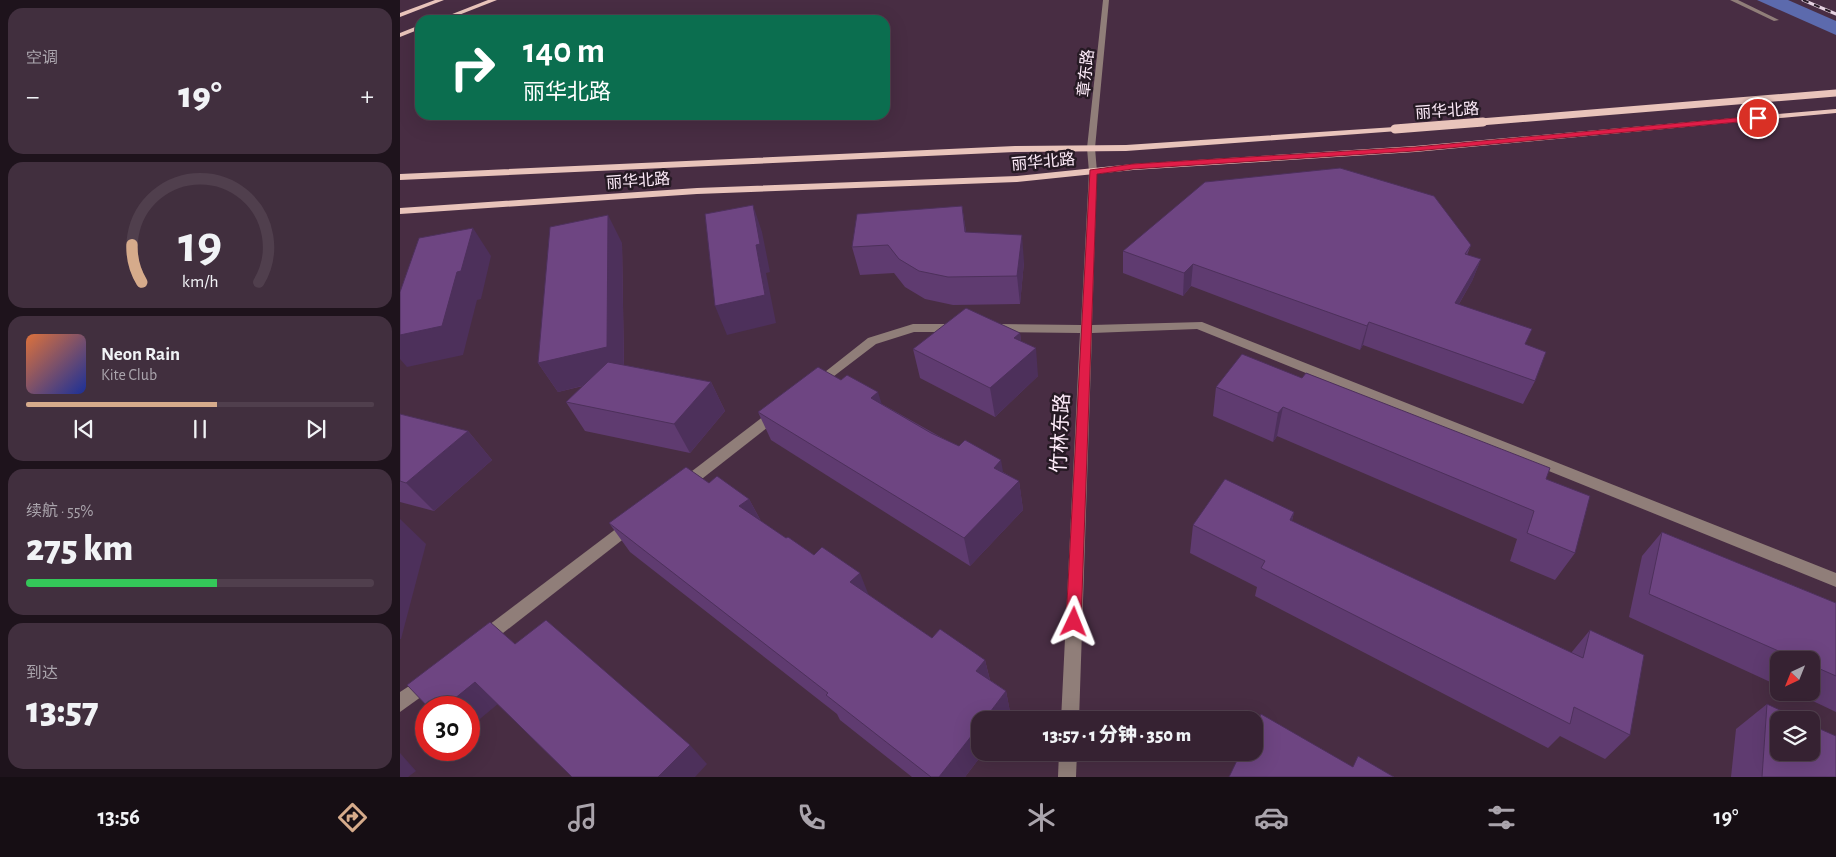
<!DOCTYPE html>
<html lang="zh">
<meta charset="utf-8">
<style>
body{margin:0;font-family:"Alegreya Sans","Noto Sans SC",sans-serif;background:#412f3e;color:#f1f3f6;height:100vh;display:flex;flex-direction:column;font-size:19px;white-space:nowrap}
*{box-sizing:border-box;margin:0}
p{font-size:16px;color:#aaa4ac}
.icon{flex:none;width:28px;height:28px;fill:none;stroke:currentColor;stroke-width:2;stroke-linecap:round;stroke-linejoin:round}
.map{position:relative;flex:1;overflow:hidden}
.sheet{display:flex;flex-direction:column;gap:8px;padding:8px;background:#1e131c;width:400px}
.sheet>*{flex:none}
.hud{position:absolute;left:15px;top:15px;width:475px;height:105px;border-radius:15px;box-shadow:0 5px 20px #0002,0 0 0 1px #503f4d;background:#0b6e4f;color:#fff;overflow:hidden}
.needle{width:32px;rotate:223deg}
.controls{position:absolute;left:1370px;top:651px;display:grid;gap:10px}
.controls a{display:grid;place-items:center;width:50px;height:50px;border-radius:10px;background:#362232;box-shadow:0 5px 20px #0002,0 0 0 1px #503f4d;font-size:25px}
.speed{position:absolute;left:15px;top:696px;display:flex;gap:10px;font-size:25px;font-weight:700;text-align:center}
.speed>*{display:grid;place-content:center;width:65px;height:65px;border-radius:50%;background:#362232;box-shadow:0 5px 20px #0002,0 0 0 1px #503f4d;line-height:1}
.speed .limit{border:8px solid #d22;background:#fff;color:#111}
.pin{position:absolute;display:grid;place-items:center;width:42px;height:42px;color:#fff;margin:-21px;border:2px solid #fff;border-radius:50%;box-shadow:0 1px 5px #0007}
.me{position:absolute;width:55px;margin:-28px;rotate:2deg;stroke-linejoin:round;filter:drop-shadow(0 0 4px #0008)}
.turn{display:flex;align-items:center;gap:18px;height:105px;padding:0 25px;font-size:22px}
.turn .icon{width:65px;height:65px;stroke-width:2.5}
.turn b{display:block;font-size:35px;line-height:42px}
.big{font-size:38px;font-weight:800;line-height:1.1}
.sheet .widget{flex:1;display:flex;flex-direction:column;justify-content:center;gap:8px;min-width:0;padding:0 18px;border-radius:15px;background:#412f3e}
.sheet .dial{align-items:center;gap:0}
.dial svg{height:130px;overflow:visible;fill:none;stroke:#503f4d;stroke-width:7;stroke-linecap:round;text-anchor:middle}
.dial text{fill:#f1f3f6;stroke:none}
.song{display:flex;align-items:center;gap:15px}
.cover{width:60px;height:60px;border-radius:8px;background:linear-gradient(135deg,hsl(20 70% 55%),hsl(230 70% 35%))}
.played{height:5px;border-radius:2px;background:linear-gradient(90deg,#d6ab8b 55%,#503f4d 55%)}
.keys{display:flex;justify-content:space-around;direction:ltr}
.heat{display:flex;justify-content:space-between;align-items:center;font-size:28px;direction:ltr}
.charge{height:8px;border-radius:4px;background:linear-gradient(90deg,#34c759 55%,#503f4d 0)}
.trip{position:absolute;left:571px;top:711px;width:292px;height:50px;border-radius:15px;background:#362232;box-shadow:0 5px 20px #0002,0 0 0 1px #503f4d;font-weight:800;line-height:50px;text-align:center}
.dock{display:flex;height:80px;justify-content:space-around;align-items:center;background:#160e14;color:#aaa4ac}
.dock .icon{width:35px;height:35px}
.dock .on{color:#d6ab8b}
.dock b{font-size:22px;color:#f1f3f6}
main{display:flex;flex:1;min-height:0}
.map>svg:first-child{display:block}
</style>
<main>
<section class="sheet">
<div class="widget"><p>空调</p>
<div class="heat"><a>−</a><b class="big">19°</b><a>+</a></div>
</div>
<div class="widget dial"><svg viewBox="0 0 100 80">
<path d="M14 69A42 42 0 1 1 86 69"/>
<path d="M14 69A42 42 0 0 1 8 46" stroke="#d6ab8b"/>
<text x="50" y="56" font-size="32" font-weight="700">19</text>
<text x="50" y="72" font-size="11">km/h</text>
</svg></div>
<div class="widget">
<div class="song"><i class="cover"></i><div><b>Neon Rain</b><p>Kite Club</p></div></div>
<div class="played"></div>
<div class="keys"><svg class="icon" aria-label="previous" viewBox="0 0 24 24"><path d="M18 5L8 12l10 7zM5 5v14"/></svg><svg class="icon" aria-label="pause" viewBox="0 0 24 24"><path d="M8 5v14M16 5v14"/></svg><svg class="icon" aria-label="next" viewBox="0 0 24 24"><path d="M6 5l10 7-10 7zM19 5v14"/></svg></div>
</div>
<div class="widget"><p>续航 · 55%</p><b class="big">275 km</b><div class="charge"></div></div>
<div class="widget"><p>到达</p><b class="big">13:57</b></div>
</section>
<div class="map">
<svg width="1436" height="777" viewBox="0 0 1436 777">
<rect width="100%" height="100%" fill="#482d43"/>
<!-- forest -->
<path fill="#5c6aad" d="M1357 0H1388L1436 21V35Z"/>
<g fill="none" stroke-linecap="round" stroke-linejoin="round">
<!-- minor -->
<g fill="#907e79" fill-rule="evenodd">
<path d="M703 0H709L695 148 697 172 692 325 802 322 1436 573V587L797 329 692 333 679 720H661L680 333 595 332 589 328 595 324 681 325 689 172 687 148Z"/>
<path d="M1330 0H1338L1379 20 1374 21Z"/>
<path d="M513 324H555L561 328 555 332H514L476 344 421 386H413L411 383 468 338Z"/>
<path d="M377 408 382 410 383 413 382 416 289 489 284 490 279 489 277 485 279 481 372 410Z"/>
<path d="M230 520 235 522 237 526 235 530 89 644 83 647 77 644 75 639 77 634 225 522Z"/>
<path d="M26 675 32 677 35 683 32 689 0 712V692Z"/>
<path d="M659 752H677L676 777H658Z"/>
</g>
<!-- major -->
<g fill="#e9c4bb" fill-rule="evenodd">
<path d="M35 0H44L0 17V13Z"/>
<path d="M88 0H97L46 20H37Z"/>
<path d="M20 25V29L0 37V33Z"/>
<path d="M1436 109V113L1015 152 733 170 617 182 297 194 0 214V208L297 188 617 176 733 164 1015 146Z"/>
<path d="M995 127H998V131L726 151 615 152 0 180V174L615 146 726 145Z"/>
</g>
<defs>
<path id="rail" d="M1403 0 1436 14"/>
</defs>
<!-- rail casing -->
<use href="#rail" stroke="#e4d1e0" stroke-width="3"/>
<!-- rail -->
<use href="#rail" stroke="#261a24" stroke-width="2" stroke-dasharray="6" stroke-linecap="butt"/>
<!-- major-bridge-far1 -->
<path stroke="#e9c4bb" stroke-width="7" d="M1068 123 1436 93"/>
<!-- major-bridge -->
<path stroke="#e9c4bb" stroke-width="9" d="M995 129 1083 122"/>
</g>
<!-- wall -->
<g fill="#5f3b70">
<path d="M562 206 566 232 624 262 620 304 553 305 525 299 505 287 494 273 460 275 452 247Z"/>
<path d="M222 243 224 365 311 382 325 411 290 453 185 431 166 402 183 386 158 392 138 363Z"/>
<path d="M1071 245 1067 255 1081 259 1072 281 1059 304 1125 344 1135 381 1123 404 963 345 960 350 791 286 783 296 723 273V251Z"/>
<path d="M620 333 621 341 638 376 595 417 520 378 513 349Z"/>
<path d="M816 387 1146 479 1175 553 1155 580 1110 561 1117 539 877 436 873 442 813 416Z"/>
<path d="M482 404 619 481 623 510 570 566 371 440 358 412Z"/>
<path d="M0 414 68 431 92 460 34 511 0 502Z"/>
<path d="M309 483 349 499 361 521 532 638 585 660 590 680 606 691 611 717 609 720H580V752H584L565 777H512L440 720 437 714 230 552 209 523Z"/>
<path d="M894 512 892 521 1171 653 1190 630 1230 735 1205 759 1160 736 1148 748 855 596 857 587 790 553 793 525Z"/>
<path d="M1262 532 1436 603V712L1394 692H1411V660H1379V686L1229 617 1242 556Z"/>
<path d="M1367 704 1436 777H1331L1336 729Z"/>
</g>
<!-- shaded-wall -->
<g fill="#4d305b">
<path d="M353 205 362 232 370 272 366 273 376 323 327 335 315 306 356 245Z"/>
<path d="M562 206 566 233 565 232Z"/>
<path d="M208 215 222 243 224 375 158 392 138 363Z"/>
<path d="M73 228 91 256 81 299 77 300 63 355 7 367 0 359V335L57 272Z"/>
<path d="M622 235 624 262 620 304 617 276Z"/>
<path d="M1081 259 1072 281 1046 326 1055 303Z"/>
<path d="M793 264 791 286 783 296 784 273Z"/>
<path d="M969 322 963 345 960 350 967 326Z"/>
<path d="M620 333 623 359 636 348 638 376 595 417 590 388 614 338Z"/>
<path d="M311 382 325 411 290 453 274 424Z"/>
<path d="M478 392 487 421 471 398Z"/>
<path d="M883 407 877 436 873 442 878 413Z"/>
<path d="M68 431 92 460 34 511 6 483Z"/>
<path d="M601 460 606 489 594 468Z"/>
<path d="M619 481 623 510 570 566 564 538Z"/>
<path d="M349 499 364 527 339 506Z"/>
<path d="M894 512 887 540 890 520Z"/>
<path d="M0 519 26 544 1 639H0Z"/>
<path d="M460 573 471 601 450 582Z"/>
<path d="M585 660 591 685 576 671Z"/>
<path d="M75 682 99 703 69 728V708H43Z"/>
<path d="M606 691 611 717 609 720H584Z"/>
<path d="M580 725V752H584L565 777H539Z"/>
<path d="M290 745 307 764 295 777H258Z"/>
<path d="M0 753 16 771 8 777H0Z"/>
</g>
<!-- building -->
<g fill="#6e4582" stroke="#4d305b">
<path d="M940 168 1034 196 1071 245 1065 254 1081 259 1055 303 1132 329 1125 344 1146 352 1135 381 969 322 967 326 793 264 784 273 723 251 805 182Z"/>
<path d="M353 205 360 244 356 245 365 295 315 306 305 214Z"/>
<path d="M562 206 565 232 622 235 617 276 548 277 519 271 499 259 488 245 452 247 457 214Z"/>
<path d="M208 215 207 347 138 363 150 227Z"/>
<path d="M73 228 61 271 57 272 42 326 0 335V292L19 238Z"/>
<path d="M566 308 620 333 614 338 636 348 590 388 513 349Z"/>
<path d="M842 354 902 378 906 373 1150 468 1146 479 1190 496 1175 553 1127 533 1134 511 883 407 878 413 816 387Z"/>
<path d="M208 362 311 382 274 424 166 402Z"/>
<path d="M418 367 441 380 447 375 478 392 471 398 531 433 559 446 565 440 601 460 594 468 619 481 564 538 358 412Z"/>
<path d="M0 414 68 431 6 483 0 481Z"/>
<path d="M286 467 309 483 317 476 349 499 339 506 386 538 388 537 414 555 422 547 460 573 450 582 532 638 540 629 585 660 576 671 606 691 584 720H580V725L539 777H531L426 695 428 693 209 523Z"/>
<path d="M825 479 894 512 890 520 1183 658 1190 630 1244 655 1230 735 1174 707 1170 724 861 568 865 561 793 525Z"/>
<path d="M1262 532 1436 603V676L1411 665V660H1399L1249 594Z"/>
<path d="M146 620 290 745 258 777H172L75 682 43 708H29L7 685 90 622 115 644Z"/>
<path d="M1367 704 1401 720H1379V752H1411V725L1436 736V777H1362Z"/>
<path d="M861 714 953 767 958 756 994 777H829L841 752H855V726Z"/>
</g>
<!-- route -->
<path fill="#e11d48" stroke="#92132f" d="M1358 116 1361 117V120L1015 151 733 169 697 174 681 622 679 627 674 629 669 627 666 622 690 170 733 164 1015 147Z"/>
<g text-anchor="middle" stroke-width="5" stroke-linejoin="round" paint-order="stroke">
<!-- far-street labels -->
<g font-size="16" fill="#fdebf9" stroke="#261a24">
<text transform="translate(685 73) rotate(-84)" y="6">章东路</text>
<text transform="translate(1047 110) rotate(-4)" y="6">丽华北路</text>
<text transform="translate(643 161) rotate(-5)" y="6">丽华北路</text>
<text transform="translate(238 180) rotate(-4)" y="6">丽华北路</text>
</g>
<!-- street labels -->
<g font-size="20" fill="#fdebf9" stroke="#261a24">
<text transform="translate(660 433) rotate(-87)" y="7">竹林东路</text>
</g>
</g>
</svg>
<div class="controls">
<a><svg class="needle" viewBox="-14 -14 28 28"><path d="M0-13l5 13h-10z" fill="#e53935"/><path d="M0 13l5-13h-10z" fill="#aaa4ac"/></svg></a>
<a><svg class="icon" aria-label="layers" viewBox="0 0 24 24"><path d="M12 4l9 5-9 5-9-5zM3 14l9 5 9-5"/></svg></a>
</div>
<div class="speed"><div class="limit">30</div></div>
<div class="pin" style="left:1358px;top:118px;background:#d93025"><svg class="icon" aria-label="arrive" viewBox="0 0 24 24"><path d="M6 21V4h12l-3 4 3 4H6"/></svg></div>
<svg class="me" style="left:674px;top:622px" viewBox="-20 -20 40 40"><path d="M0-17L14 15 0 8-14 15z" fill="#e11d48" stroke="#fff" stroke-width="4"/></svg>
<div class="trip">13:57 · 1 分钟 · 350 m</div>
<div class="hud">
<div class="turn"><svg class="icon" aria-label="right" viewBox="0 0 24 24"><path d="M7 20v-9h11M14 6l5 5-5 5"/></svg><div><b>140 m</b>丽华北路</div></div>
</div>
</div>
</main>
<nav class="dock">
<b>13:56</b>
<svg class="icon on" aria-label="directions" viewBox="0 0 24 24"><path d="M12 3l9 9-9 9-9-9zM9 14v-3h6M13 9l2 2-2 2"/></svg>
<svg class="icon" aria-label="music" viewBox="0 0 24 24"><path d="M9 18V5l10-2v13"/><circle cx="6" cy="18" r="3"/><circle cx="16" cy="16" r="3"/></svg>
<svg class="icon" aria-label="phone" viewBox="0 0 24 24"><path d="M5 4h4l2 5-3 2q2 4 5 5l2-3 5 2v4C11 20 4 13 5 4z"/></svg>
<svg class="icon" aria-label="climate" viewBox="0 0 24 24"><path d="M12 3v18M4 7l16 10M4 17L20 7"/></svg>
<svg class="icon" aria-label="car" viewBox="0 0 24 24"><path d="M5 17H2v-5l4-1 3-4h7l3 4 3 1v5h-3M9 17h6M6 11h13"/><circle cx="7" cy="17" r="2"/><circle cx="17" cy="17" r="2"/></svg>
<svg class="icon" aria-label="filters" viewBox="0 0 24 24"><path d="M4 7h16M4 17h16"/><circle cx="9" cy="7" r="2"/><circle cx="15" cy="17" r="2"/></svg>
<b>19°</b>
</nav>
